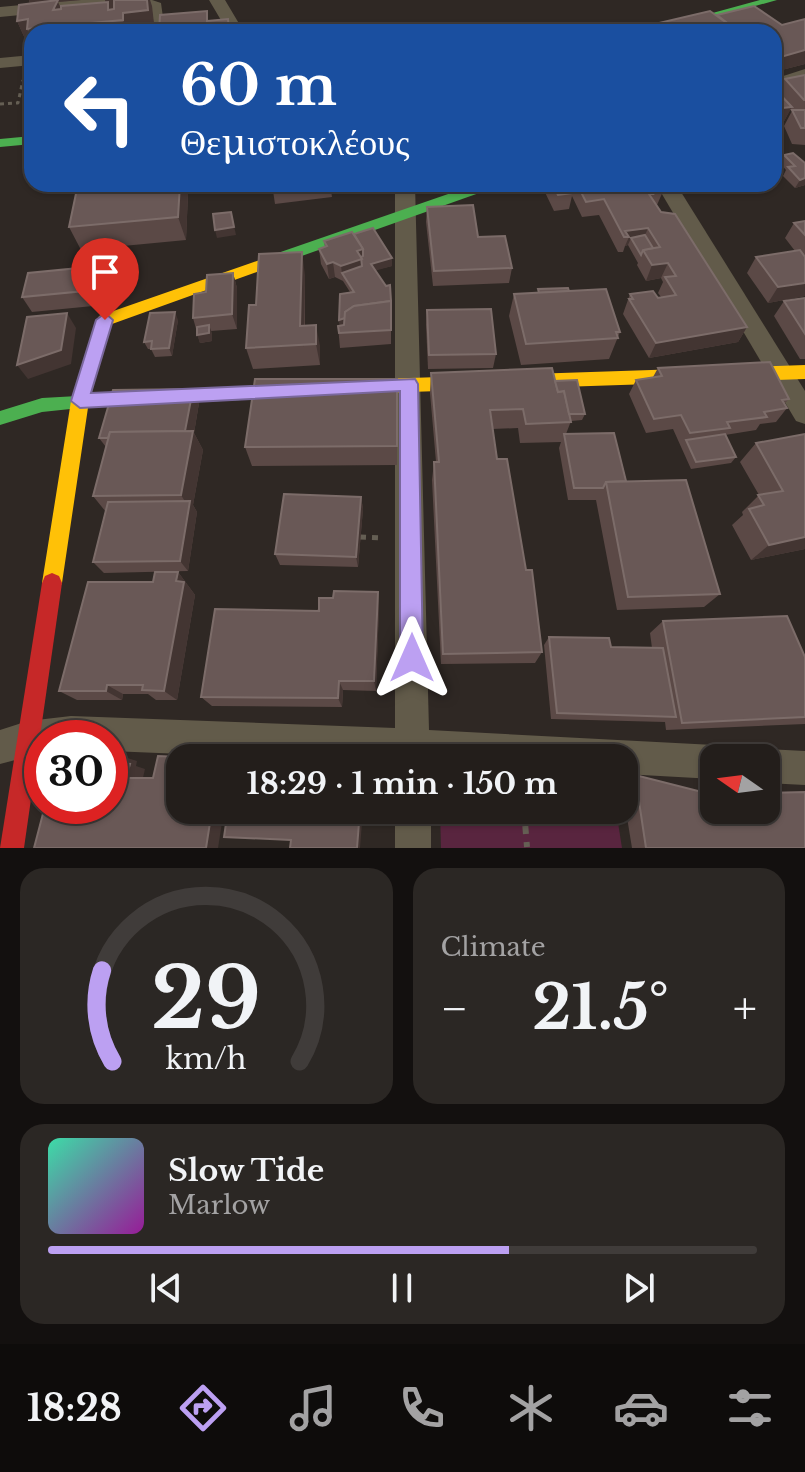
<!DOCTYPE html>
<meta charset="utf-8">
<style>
body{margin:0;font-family:"Libre Baskerville",serif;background:#2b2724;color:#f1f3f6;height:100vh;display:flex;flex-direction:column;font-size:30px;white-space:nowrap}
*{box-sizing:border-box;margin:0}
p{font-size:26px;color:#a3a2a3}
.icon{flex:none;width:44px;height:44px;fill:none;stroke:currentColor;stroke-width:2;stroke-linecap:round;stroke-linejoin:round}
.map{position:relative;height:848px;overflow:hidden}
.panel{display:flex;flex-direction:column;gap:20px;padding:20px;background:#13100f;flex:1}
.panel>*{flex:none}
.hud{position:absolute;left:24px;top:24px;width:758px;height:168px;border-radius:24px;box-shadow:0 2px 6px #0004,0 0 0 2px #403c3a;background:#1a4fa0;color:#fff;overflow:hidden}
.needle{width:52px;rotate:284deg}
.fabs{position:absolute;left:700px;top:744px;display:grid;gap:16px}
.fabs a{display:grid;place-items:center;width:80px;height:80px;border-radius:16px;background:#231e1b;box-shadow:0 2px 6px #0004,0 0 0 2px #403c3a;font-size:40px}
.speed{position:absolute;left:24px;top:720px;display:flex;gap:16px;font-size:40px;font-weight:700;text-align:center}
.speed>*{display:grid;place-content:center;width:104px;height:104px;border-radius:50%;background:#231e1b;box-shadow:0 2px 6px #0004,0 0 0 2px #403c3a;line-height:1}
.speed .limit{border:12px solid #d22;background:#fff;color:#111}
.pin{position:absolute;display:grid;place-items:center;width:68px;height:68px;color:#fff;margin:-82px -34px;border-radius:50% 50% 50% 0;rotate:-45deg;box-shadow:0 0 8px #0007}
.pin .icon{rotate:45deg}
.me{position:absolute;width:88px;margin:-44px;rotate:0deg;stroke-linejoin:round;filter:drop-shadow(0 0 6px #0008)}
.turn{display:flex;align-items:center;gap:28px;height:168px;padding:0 24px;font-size:36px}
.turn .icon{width:104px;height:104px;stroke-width:2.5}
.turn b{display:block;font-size:56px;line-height:68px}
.big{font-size:60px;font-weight:800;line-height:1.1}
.panel .widget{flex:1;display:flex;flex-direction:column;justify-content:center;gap:12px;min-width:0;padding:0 28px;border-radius:24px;background:#2b2724}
.panel .dial{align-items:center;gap:0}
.dial svg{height:208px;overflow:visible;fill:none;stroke:#403c3a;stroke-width:7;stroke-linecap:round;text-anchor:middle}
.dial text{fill:#f1f3f6;stroke:none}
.song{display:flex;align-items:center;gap:24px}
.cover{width:96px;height:96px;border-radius:12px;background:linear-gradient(135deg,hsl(160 70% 55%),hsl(300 70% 35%))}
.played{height:8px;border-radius:4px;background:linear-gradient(90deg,#bca0f2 65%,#403c3a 65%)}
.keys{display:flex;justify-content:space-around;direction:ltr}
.heat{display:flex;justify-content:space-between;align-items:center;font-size:44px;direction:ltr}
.panel .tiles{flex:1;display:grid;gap:20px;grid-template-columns:1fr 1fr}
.widget:last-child{grid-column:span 2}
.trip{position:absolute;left:166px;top:744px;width:472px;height:80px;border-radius:24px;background:#231e1b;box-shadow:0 2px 6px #0004,0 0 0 2px #403c3a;font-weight:800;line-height:80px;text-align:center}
.tab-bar{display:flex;height:128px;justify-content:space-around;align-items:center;background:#0e0c0b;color:#a3a2a3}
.tab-bar .icon{width:56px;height:56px}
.tab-bar .on{color:#bca0f2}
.tab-bar b{font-size:36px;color:#f1f3f6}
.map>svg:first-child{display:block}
</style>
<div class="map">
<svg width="805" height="848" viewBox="0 0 805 848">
<rect width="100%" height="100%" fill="#2f2824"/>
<!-- green -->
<path fill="#59253f" d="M440 810H616L622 848H441Z"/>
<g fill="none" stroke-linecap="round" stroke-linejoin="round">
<!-- path-far2 -->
<path stroke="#655f54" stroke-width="3" stroke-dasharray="4 4" stroke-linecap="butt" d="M0 104 18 103 23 80"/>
<!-- path-far1 -->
<path stroke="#655f54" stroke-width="5" stroke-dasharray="6 6" stroke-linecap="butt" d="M360 537 382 538"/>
<!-- path -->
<path stroke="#655f54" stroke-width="6" stroke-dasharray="8 8" stroke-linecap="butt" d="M524 810 527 847"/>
<!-- street -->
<g fill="#625b4a" fill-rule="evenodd">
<path d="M75 0H152L161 3 165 32H149L148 9 129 1 122 5 0 17V7Z"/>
<path d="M209 0H225L244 32H228Z"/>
<path d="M32 55V65L0 68V58Z"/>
<path d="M805 69V80L774 90V79Z"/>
<path d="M395 184H415L429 730 714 745 726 750 730 758H714V779L624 774V758H281L110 751V738H42V753L0 764V730L28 721 71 716 395 728Z"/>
<path d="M656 184H676L805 391V424L796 421Z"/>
<path d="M766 749 805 751V785L766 783V758H752L754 754Z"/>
<rect x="395" y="810" width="36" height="38"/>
</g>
<!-- fast -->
<g fill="#4caf50" fill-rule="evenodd">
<path d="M760 0H777L662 32H643Z"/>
<path d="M32 136V144L0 147V139Z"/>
<path d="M477 184H498L496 187 282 263 277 264 269 259 272 255Z"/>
<path d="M378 379 384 381 387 386 384 391 378 393 80 408 42 412 0 425V411L42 398Z"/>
</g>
<!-- slow -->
<g fill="#ffc107" fill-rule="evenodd">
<path d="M277 254 285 259 282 263 112 324 89 401 62 583 59 590 52 593 45 590 42 583 71 401 99 316Z"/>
<path d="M805 365V379L378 393 372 391 369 386 372 381 378 379Z"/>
</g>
<!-- jam -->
<path fill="#c62828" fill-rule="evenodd" d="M52 573 59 576 62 583 24 848H0L42 583 45 576Z"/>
</g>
<!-- wall -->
<g fill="#5b4946">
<path d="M29 0H81L58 2 61 8 106 2 105 0H150L155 32H32V43H27L17 21 30 4Z"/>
<path d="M717 15 782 25 805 19V64L774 72V32H657L659 23Z"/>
<path d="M805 75V145L792 144 784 126 792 111 790 110 783 123 778 92 785 79Z"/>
<path d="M784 155 804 163 805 185 795 188 783 176 786 170 780 163Z"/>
<path d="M78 184H185L188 194 186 240 81 250 69 227Z"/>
<path d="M272 184H330L332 197 275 204Z"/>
<path d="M541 184H661L664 189 657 205H656L747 327 738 342 649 358 623 314 630 294 661 297 658 293 663 282 661 278 646 281 637 265 638 263 628 245 625 246 623 252H618L599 215 582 217 572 196 569 209 554 211Z"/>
<path d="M427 207 478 237 512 268 509 283 433 286 426 222Z"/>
<path d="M805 221V296L768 303 747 273 756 257 795 251 785 238 794 223Z"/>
<path d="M354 234 392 266 375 270 391 301V344L340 348 338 326 340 325 339 320 350 292 343 281 335 277 329 279 321 264 319 249 325 247 324 241Z"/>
<path d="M90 267 98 282 93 306 32 312 22 297Z"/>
<path d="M233 273 237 288V329L211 331 212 341 200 343 193 318 206 292Z"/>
<path d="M305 275V326L320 346V365L253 369 246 348 256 305Z"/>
<path d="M538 289 569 291 620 332 609 359 521 365 509 316 514 294 538 293Z"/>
<path d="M805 298V359H800L774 316 784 301Z"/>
<path d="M427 310 496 354 493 368 428 369 426 325Z"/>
<path d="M178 320 172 356 155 357 151 349H148L144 342Z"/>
<path d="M658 368 789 399 784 404 787 408 776 422 760 424 756 430 725 435 736 457 731 463 691 469 673 429 646 433 629 394 636 380 653 377Z"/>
<path d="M431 373 555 381 585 414 582 420 571 421 566 434 626 481 720 594 704 607 617 610 596 500H568L559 448 561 442 520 443 518 428 492 429 497 459 526 570 542 652 535 663 441 664 432 480 434 462H436L430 393Z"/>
<path d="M397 379V465L252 466 245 447Z"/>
<path d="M199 403 194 433 203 450 193 505 197 512 188 571 104 573 93 562 106 512 93 496 106 447 99 438Z"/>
<path d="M805 434V549L751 560 732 525 743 515 742 512 759 495 740 462 756 443Z"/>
<path d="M361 497 363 509 358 567 280 565 275 554Z"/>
<path d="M178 572 195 595 177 700H156L148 694H123L122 700H77L59 691 153 582Z"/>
<path d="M378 592 379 605 376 691 343 690 342 707 212 706 201 697 333 598Z"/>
<path d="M663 621 805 657V724L666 730 665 722 551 719 544 645 549 637 611 647 652 648 650 633Z"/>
<path d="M635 775 711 795 805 848H632L624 799V779Z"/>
</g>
<!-- shaded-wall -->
<g fill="#433532">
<path d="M29 0H81L58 2 67 23 53 10 31 5Z"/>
<path d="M105 0H114L121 20 108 10Z"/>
<path d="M147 0H150L152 6 155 32H127L123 20V13Z"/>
<path d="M28 19 27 29 32 43H27L17 21Z"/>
<path d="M805 50V64L774 72V59Z"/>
<path d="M792 107 783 123 774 124V109Z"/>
<path d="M805 178V185L795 188 800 180Z"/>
<path d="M180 184H185L188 194 186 240 178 217Z"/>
<path d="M231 212 236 235 217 238 215 230Z"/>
<path d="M648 228 642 243 631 238 628 245 625 246 629 237 625 231Z"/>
<path d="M363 249V274L342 273 343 281 341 266 357 251Z"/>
<path d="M302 252 305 275 304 347 300 326Z"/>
<path d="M392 258V266L371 272V264Z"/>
<path d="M333 262 335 277 329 279 327 264Z"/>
<path d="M668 263 661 278 646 281 652 265Z"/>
<path d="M90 267 98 282 93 306 85 291Z"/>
<path d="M233 273 237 288V329L232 314Z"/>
<path d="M805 283V296L768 303 778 287Z"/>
<path d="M175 312 178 320 172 356 169 348Z"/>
<path d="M67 313 76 328 71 364 28 379 17 365Z"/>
<path d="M355 313 356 320 340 328 339 320Z"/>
<path d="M209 325 212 333V341L200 343 197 335Z"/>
<path d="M316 325 320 346V365L316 344Z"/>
<path d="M747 327 738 342 649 358 656 343Z"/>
<path d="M193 389 199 403 194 433 203 450 193 505 197 512 188 571 180 561 189 508 181 495 184 437Z"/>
<path d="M361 497 363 509 358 567 356 557Z"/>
<path d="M805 537V549L751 560 769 545Z"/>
<path d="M178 572 195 595 177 700 164 691Z"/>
<path d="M378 592 379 605 376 691 374 681Z"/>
<path d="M339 681 343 690 342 707 338 698Z"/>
<path d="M107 685 123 694 122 700 106 691Z"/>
<path d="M121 756 137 761 136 766 145 769 142 782 126 778 119 763Z"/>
<path d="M212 810H224L218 848H206Z"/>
<path d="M360 810H363L360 848H357Z"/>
</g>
<!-- building -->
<g fill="#695856" stroke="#7c6c69" stroke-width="2">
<path d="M58 0 53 10 61 9V6L108 2V10L114 9V0H147L148 10 123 13V20L27 29 28 19 17 21 19 5Z"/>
<path d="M754 6 782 25 805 19V50L774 59V32H739L717 15Z"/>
<path d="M207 11V21L228 19 229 32H159L160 15Z"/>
<path d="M710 11 739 32H670L659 23Z"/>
<path d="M538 29 542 32H528Z"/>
<path d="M805 75V100H804L785 79Z"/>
<path d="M774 88 792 107 774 109Z"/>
<path d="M792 110H805V128H801Z"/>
<path d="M793 153 805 163V178L800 180 788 167 795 166 784 155Z"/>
<path d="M78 184H180L178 217 69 227Z"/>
<path d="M272 184H304L272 188Z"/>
<path d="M552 184H568L573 193 558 195Z"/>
<path d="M577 184H661L664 189 651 190 653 194H649L661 212 675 214 747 327 656 343 629 299H633L630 294 653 291 658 298 676 295 665 277 676 276 668 263 652 265 643 250 660 247 648 228 625 231 629 237H624L604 199 586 202Z"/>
<path d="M473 205 478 237 505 236 512 268 434 271 427 207Z"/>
<path d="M231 212 234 227 215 230 213 214Z"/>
<path d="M805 221V235L794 223Z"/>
<path d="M373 228 392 258 371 264 386 286 390 285 391 301 354 306 345 312V318L339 320 340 294 354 292 342 273 362 266 361 257 363 256V249L354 234Z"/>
<path d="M352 232 363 249 357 251 362 259 341 266 333 262 327 264 319 249 327 246 324 241Z"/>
<path d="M645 235 653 248 643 250 641 255 631 238Z"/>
<path d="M800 250 805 257V283L778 287 756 257Z"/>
<path d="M302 252 300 326 316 325V344L246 348 249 305H256L259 254Z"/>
<path d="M90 267 85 291 22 297 28 273Z"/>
<path d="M233 273 232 314 193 318 194 294 206 292 207 275Z"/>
<path d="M568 288 569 291 539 293 538 289Z"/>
<path d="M606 289 620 332H616L618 338 526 344 514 294Z"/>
<path d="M805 298V334L784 301Z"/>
<path d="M391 301V330L339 333 338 326 344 325 345 312 354 306Z"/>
<path d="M491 309 496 354 429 355 427 310Z"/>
<path d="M175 312 169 348 151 349 152 341 144 342 150 313Z"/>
<path d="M67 313 61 350 17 365 27 317Z"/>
<path d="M209 325V333L197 335V327Z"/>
<path d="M770 362 789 399 782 400 787 408 764 412 767 417 727 422 730 428 690 433 681 415 654 419 636 380 662 376 658 368Z"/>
<path d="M552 368 558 392 564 391 571 422 526 424 523 409 490 410 497 459H507L526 570H532L542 652 443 654 434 462H439L431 373Z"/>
<path d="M255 379H397V446L245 447Z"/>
<path d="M577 380 585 414H569L564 391 558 392 555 381Z"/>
<path d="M193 389 185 431 110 432 108 438H99L113 390Z"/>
<path d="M193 431 181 495 93 496 110 432Z"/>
<path d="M614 433 626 481 606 482 603 488H574L564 434Z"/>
<path d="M725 434 736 457 696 462 686 440Z"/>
<path d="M805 434V537L769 545 749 509 764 505 758 495 783 491 756 443Z"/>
<path d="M686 480 720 594 628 597 606 482Z"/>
<path d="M284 494 361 497 356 557 275 554Z"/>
<path d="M190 501 180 561 93 562 108 502Z"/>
<path d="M155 572H178L176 581 184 582 164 691 142 690 143 685H107L106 691H59L88 582H153Z"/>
<path d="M334 591 378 592 374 681H339L338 698 201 697 215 609 319 611V598H333Z"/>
<path d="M787 616 805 657V717L682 723 663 621Z"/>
<path d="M549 637 609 638 611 647 663 648 676 717 557 713Z"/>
<path d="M110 755 121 756 119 763 130 764 126 778H153L158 756 204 758H180V810H212L206 848H34L45 806H110Z"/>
<path d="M635 775 714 795V810H766V793L805 792V848H646Z"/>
<path d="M228 810H360L357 848H290L291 840 224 837Z"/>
</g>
<!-- route -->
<path fill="#bca0f2" stroke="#7a689d" stroke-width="2" d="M105 313 113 320 91 393 415 379 418 384 423 658 419 666 412 669 404 666 400 658V391L80 408 71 401 96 320Z"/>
</svg>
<div class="fabs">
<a><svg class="needle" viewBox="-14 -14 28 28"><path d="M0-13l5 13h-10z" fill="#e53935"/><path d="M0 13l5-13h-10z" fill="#a3a2a3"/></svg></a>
</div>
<div class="speed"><div class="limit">30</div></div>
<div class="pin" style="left:105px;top:320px;background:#d93025"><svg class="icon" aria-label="arrive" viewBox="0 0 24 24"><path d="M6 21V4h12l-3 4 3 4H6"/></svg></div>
<svg class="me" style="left:412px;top:658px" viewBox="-20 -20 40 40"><path d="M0-17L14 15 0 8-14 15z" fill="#bca0f2" stroke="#fff" stroke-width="4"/></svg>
<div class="trip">18:29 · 1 min · 150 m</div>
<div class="hud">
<div class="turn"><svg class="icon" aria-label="left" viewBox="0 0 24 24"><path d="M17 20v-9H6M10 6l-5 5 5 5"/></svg><div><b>60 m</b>Θεμιστοκλέους</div></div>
</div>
</div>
<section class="panel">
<div class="tiles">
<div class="widget dial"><svg viewBox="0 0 100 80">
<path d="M14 69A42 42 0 1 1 86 69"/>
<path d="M14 69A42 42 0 0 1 10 34" stroke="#bca0f2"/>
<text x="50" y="56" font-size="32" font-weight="700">29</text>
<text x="50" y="72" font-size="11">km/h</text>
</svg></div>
<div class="widget"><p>Climate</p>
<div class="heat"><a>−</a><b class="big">21.5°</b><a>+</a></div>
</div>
<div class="widget">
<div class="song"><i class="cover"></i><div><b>Slow Tide</b><p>Marlow</p></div></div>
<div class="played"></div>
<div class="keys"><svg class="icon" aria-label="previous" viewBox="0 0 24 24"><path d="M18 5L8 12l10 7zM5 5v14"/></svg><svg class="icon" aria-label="pause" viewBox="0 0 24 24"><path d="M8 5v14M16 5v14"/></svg><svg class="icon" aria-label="next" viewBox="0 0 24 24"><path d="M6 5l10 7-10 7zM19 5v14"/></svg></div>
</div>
</div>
</section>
<nav class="tab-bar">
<b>18:28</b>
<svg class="icon on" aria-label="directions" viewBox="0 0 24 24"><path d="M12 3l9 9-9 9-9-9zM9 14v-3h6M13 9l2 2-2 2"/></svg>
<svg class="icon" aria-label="music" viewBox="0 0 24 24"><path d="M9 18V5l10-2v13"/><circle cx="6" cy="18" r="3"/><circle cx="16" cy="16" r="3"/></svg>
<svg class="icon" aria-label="phone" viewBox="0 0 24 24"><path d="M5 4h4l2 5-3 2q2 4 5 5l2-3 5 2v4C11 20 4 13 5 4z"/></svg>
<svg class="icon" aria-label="climate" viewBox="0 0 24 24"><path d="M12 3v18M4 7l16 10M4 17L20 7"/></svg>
<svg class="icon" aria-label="car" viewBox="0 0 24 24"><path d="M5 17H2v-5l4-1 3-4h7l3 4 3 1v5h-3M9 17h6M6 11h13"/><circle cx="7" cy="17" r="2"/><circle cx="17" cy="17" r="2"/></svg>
<svg class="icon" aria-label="filters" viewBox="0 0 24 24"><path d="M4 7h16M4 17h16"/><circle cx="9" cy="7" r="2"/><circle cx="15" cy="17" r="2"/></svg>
</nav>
